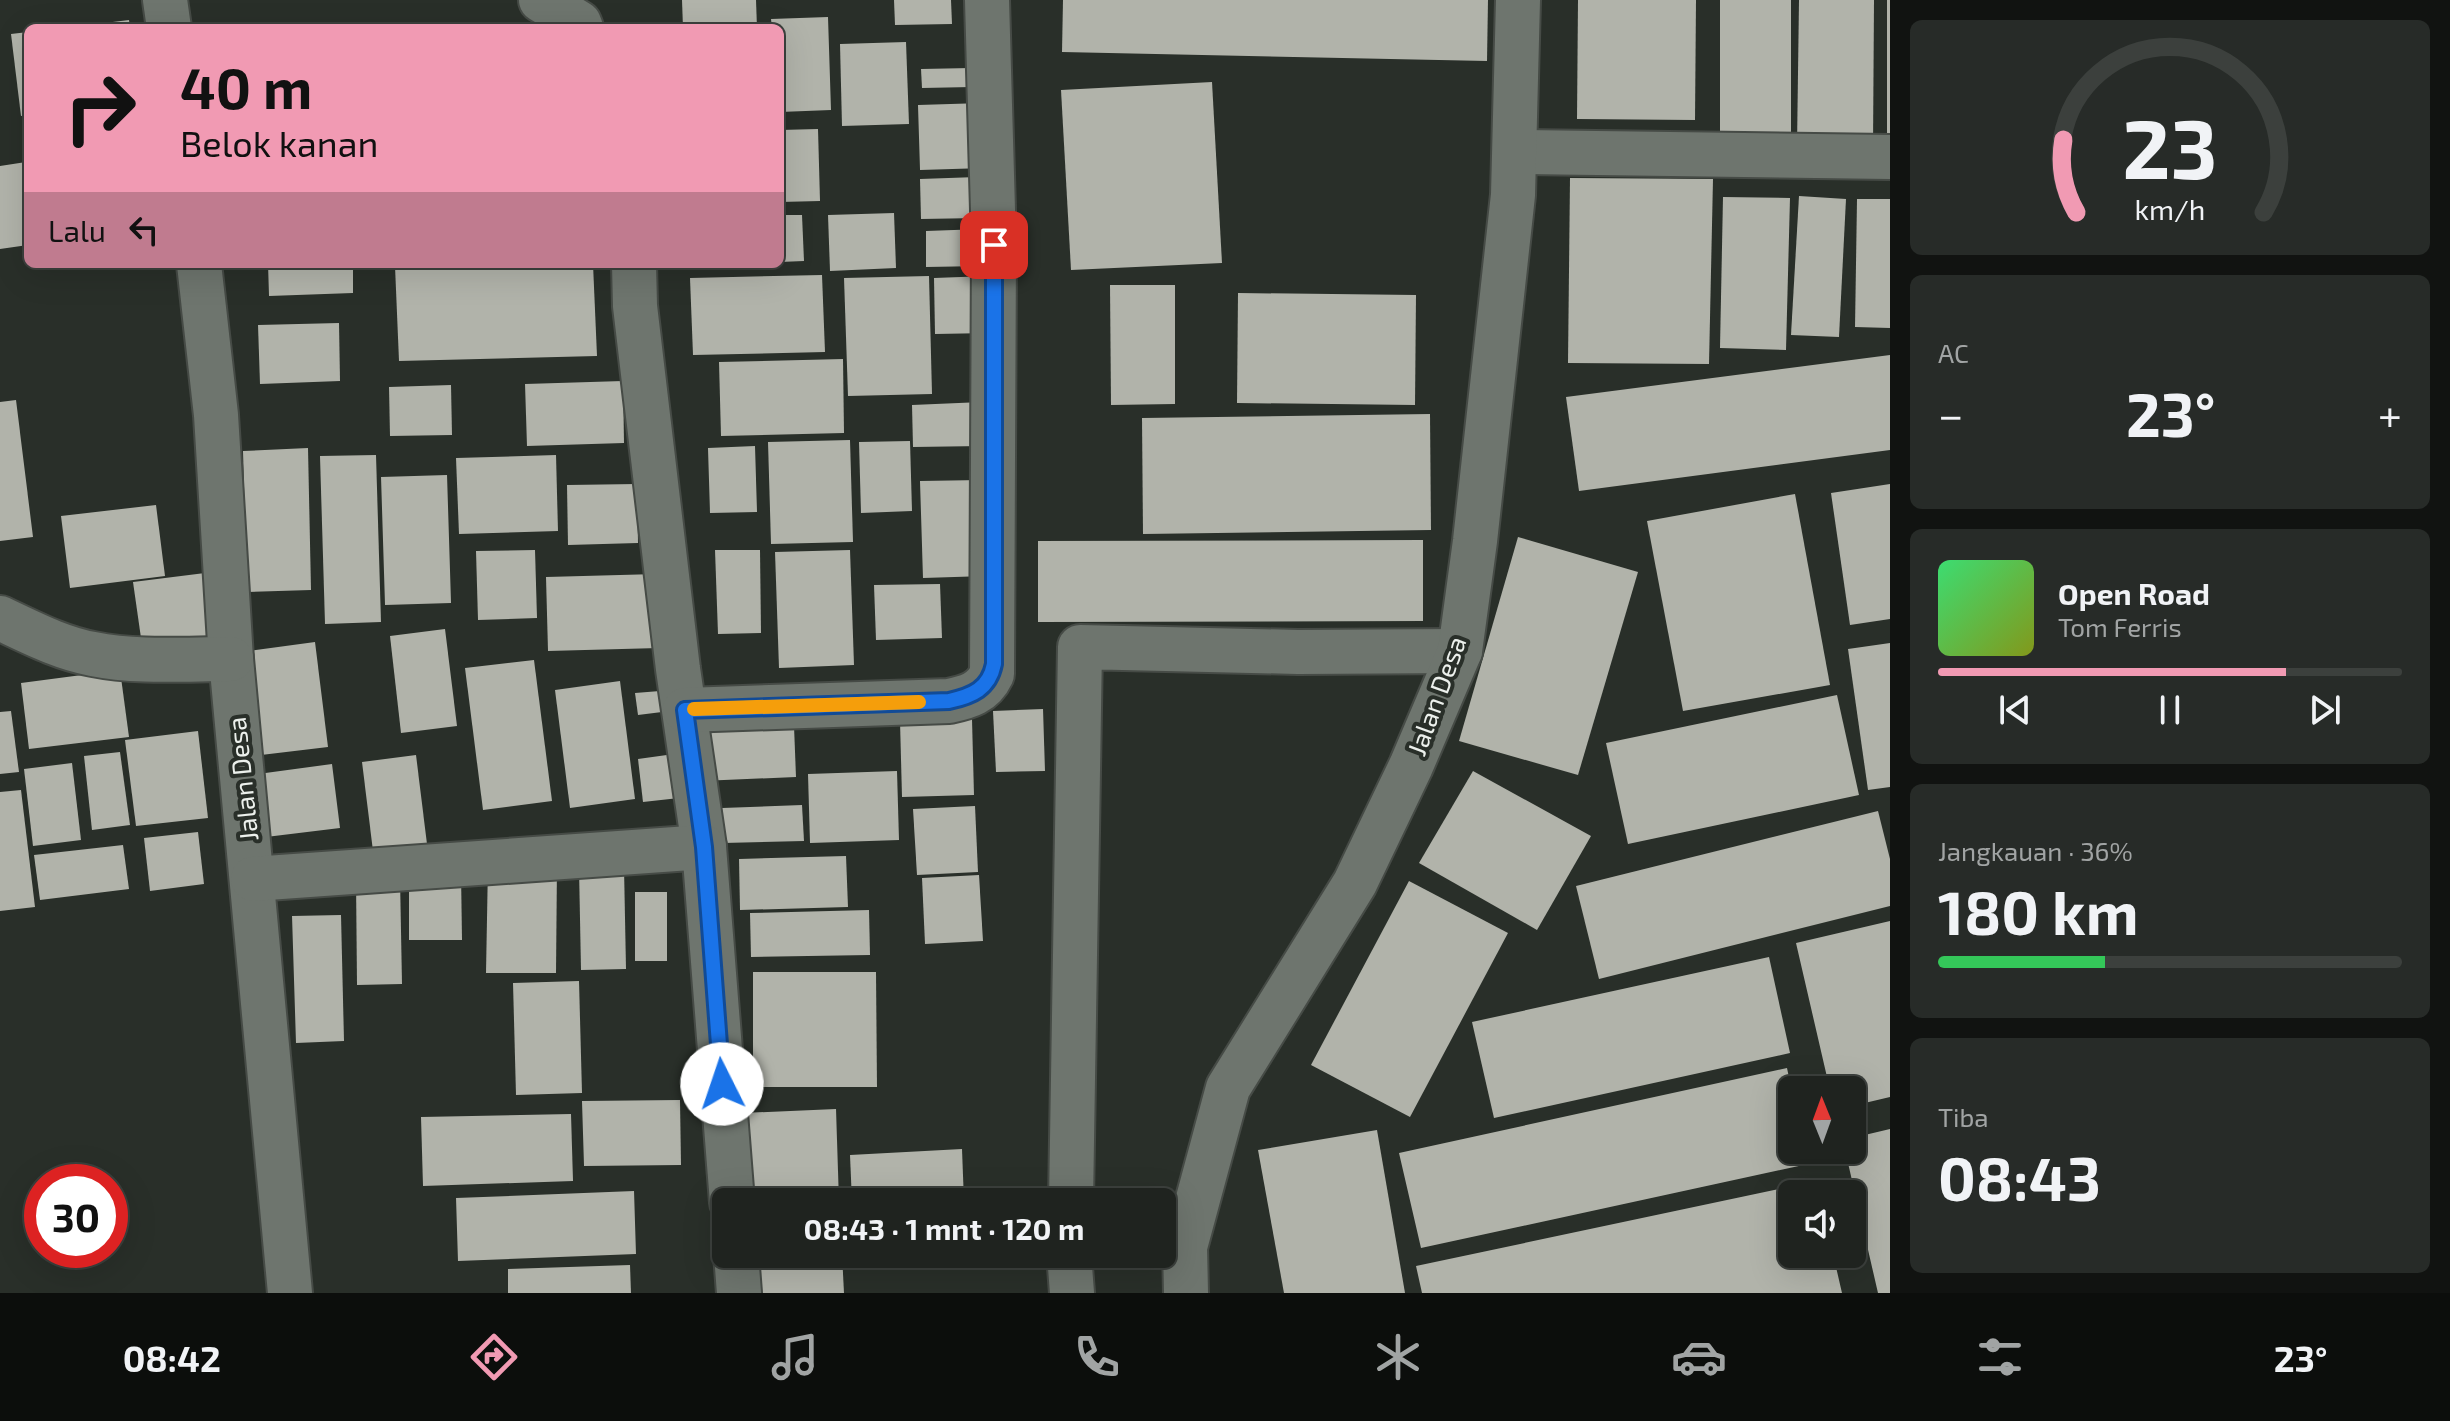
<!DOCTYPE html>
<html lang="id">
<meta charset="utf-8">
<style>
body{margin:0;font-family:"Exo 2",sans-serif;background:#272b28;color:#f1f3f6;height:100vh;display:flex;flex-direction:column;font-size:30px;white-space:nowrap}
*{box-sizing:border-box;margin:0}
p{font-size:26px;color:#a1a4a4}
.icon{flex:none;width:44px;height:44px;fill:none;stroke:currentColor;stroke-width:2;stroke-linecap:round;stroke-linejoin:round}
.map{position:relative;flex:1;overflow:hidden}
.side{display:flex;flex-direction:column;gap:20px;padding:20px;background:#111311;width:560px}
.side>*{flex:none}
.guide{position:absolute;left:24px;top:24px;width:760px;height:244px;border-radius:12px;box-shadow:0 8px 32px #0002,0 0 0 2px #3c403d;background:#f19ab3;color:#111;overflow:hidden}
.needle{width:52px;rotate:359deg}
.tools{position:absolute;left:1778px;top:1076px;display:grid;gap:16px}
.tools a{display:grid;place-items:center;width:88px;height:88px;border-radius:12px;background:#1f231f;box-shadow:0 8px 32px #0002,0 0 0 2px #3c403d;font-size:40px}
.speed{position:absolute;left:24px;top:1164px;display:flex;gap:16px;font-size:40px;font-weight:700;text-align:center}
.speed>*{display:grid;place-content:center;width:104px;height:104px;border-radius:50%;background:#1f231f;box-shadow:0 8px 32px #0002,0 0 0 2px #3c403d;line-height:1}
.speed .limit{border:12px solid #d22;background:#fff;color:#111}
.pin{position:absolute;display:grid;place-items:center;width:68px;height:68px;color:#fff;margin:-34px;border-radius:16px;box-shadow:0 4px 12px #0006}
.me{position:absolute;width:88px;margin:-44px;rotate:356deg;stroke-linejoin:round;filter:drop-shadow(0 0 6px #0008)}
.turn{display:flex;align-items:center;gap:28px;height:168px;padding:0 24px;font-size:36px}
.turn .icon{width:104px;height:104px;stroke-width:2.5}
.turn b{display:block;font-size:56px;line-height:68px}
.then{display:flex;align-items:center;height:76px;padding:0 24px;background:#0003;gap:16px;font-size:30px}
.big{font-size:60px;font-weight:700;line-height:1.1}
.side .widget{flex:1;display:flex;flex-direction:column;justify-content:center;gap:12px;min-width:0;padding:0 28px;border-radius:12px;background:#272b28}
.side .dial{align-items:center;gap:0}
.dial svg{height:208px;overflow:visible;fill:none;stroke:#3c403d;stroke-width:7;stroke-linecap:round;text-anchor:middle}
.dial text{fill:#f1f3f6;stroke:none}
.song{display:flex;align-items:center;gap:24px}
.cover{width:96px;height:96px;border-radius:12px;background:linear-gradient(135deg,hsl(140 70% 55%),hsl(70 70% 35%))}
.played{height:8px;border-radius:4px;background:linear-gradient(90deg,#f19ab3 75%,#3c403d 75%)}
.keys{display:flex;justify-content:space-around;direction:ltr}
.heat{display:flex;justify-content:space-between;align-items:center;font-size:44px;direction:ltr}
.charge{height:12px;border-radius:6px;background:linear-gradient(90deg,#34c759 36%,#3c403d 0)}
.trip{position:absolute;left:712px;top:1188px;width:464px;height:80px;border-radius:12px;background:#1f231f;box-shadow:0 8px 32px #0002,0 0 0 2px #3c403d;font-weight:700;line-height:80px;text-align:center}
.tabs{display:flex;height:128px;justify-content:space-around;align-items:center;background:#0c0e0c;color:#a1a4a4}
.tabs .icon{width:56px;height:56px}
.tabs .current{color:#f19ab3}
.tabs b{font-size:36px;color:#f1f3f6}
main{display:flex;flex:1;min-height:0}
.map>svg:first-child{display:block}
</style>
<main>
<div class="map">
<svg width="1890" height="1293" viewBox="0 0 1890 1293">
<rect width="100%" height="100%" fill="#292f29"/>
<!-- building -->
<g fill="#b1b3aa">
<path d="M682 0H756L757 28H683Z"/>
<path d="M894 0H951L952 24 895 25Z"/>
<path d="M1063 0H1488L1487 61 1062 52Z"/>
<path d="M1578 0H1696L1695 120 1577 119Z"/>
<rect x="1720" y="0" width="71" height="142"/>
<path d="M1799 0H1874L1873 146H1797Z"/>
<rect x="1887" y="0" width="3" height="143"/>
<path d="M828 17 831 110 780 112V28H772L771 19Z"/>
<path d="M129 20 130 28H80V26Z"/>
<path d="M28 32V115L21 116 11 34Z"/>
<path d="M906 42 909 124 842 126 840 44Z"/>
<path d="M971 68 972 87 922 88 921 69Z"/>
<path d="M1212 82 1222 263 1071 270 1061 90Z"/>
<path d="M983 103 985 168 920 170 918 105Z"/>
<path d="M818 129 820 201 780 202V130Z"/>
<path d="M26 162 28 245 0 249V166Z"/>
<path d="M977 177 979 218 921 219 920 179Z"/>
<path d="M1570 178 1713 179 1709 364 1568 363Z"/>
<path d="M1799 196 1846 199 1839 337 1791 335Z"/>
<path d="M1723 197 1790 198 1786 350 1720 348Z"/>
<path d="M1857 199H1890V328L1855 327Z"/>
<path d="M894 213 896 268 830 271 828 215Z"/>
<path d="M780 215H802L804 261 780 262Z"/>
<path d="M982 229 983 266 926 267V231Z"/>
<path d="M268 264H353V293L269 296Z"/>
<path d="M470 264H593L597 356 399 361 395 266Z"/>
<path d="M822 275 825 352 693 355 690 278Z"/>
<path d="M929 276 932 394 848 396 844 278Z"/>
<path d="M988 276 990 333 935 334 934 278Z"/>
<path d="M1110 285H1175V404L1111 405Z"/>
<path d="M1238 293 1416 295 1415 405 1237 403Z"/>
<path d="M339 323 340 381 260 384 258 325Z"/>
<path d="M1890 355V450L1579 491 1566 397Z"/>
<path d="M843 359 844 433 721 436 719 362Z"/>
<path d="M623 381 624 443 527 446 525 384Z"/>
<path d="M451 385 452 435 390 436 389 387Z"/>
<path d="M16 400 33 537 0 541V402Z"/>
<path d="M982 402 983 446 913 447 912 405Z"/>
<path d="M1430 414 1431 530 1143 534 1142 418Z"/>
<path d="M850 440 853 542 771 544 768 442Z"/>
<path d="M910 441 912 511 861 513 859 442Z"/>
<path d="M755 446 757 512 710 513 708 448Z"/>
<path d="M308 448 311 590 247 592 243 451Z"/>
<path d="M376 455 381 622 325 624 320 456Z"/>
<path d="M556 455 558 531 459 534 456 458Z"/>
<path d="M447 475 451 603 385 605 381 477Z"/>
<path d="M981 480 986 576 923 578 920 481Z"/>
<path d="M637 484 638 543 568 545 567 485Z"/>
<path d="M1890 484V619L1850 625 1831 493Z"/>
<path d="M1795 494 1830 685 1683 711 1647 521Z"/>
<path d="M156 505 165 576 70 588 61 516Z"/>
<path d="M1518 537 1638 572 1578 775 1459 741Z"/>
<path d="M1423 540V621L1038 622V541Z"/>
<path d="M535 550 537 618 478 620 476 551Z"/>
<path d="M715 550H760L761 633 718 634Z"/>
<path d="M850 550 854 665 779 668 775 552Z"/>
<path d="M213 572 221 643 143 652 133 582Z"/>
<path d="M657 574 659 648 548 651 546 577Z"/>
<path d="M940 584 942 638 876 640 874 585Z"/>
<path d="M445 629 457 726 401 733 390 636Z"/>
<path d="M315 642 328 747 261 755 248 651Z"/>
<path d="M1890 643V787L1868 790 1848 649Z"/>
<path d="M534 660 552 801 483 810 465 668Z"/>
<path d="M120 670 129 737 29 749 21 683Z"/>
<path d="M620 681 635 799 570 808 555 690Z"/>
<path d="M660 691 662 712 638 715 635 693Z"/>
<path d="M1837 695 1859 795 1628 844 1606 743Z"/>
<path d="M1043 709 1045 771 996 772 993 711Z"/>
<path d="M11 711 19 772 0 774V712Z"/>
<path d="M972 719 974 795 902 797 900 721Z"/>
<path d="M794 726 796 777 701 781 698 730Z"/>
<path d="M198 731 208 818 136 826 125 740Z"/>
<path d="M120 752 130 825 92 830 84 756Z"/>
<path d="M674 754 679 798 643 802 638 759Z"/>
<path d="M416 755 427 844 373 851 362 762Z"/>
<path d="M72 763 81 840 33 846 24 769Z"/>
<path d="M332 764 340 828 266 837 258 774Z"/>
<path d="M897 771 899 840 810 843 808 774Z"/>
<path d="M1473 771 1591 836 1537 930 1419 863Z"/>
<path d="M21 790 35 907 0 911V792Z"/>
<path d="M802 805 804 841 723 843 722 808Z"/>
<path d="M975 806 978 872 917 875 913 809Z"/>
<path d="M1878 811 1890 859V906L1599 979 1576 886Z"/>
<path d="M198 832 204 884 150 891 144 838Z"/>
<path d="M123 845 129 889 40 900 34 855Z"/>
<path d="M846 856 848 907 740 910 739 859Z"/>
<path d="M488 864H557L556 973H486Z"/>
<path d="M624 867 626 969 581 970 579 868Z"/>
<path d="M409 872H461L462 940H409Z"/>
<path d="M979 875 983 941 925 944 922 878Z"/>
<path d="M400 878 402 984 357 985 356 879Z"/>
<path d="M1409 881 1508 933 1410 1117 1311 1065Z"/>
<rect x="635" y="892" width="32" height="69"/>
<path d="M869 910 870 955 751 957 750 913Z"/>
<path d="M341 915 344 1041 296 1043 292 916Z"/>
<path d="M1890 921V1097L1852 1106V1090H1830L1796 943Z"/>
<path d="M1769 957 1790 1053 1494 1118 1472 1022Z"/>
<path d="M753 972H876L877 1087H753Z"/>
<path d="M579 981 582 1093 516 1095 513 983Z"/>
<path d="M1787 1068 1792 1092V1150H1805L1808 1164 1421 1248 1399 1153Z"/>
<path d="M680 1100 681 1165 584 1166 582 1101Z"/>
<path d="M836 1109 839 1202H745L742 1113Z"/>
<path d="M571 1114 573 1181 423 1186 421 1117Z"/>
<path d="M1890 1129V1293H1878L1845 1150H1852V1138Z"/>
<path d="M1377 1130 1405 1293H1284L1258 1150Z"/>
<path d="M962 1149 964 1202H852L850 1155Z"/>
<path d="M1817 1181 1820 1194H1792V1254H1833L1842 1293H1422L1416 1266Z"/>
<path d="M634 1191 636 1254 458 1261 456 1198Z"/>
<path d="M842 1254 844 1293H755L754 1258Z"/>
<path d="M630 1265 631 1293H508V1269Z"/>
</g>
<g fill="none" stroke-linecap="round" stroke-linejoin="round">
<defs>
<g id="minor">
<path d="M165 0 169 28"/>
<path d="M541 0 579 23 581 28"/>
<path d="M1515 152 1890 157"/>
<path d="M199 264 216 415 231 659 290 1293"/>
<path d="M634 264 635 306 678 669 704 847 732 1202"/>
<path d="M0 618C30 632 60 648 93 654 137 663 186 659 231 659"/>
<path d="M685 710 949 701C968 697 983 693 992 674L994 245 987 0"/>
<path d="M253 879 704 847"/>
<path d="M1071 1202 1080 647 1298 652 1460 651"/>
<path d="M736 1254 739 1293"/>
<path d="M1069 1254 1072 1293"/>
</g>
<path id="tertiary" d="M1186 1293 1185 1247 1228 1088 1355 883 1411 766 1460 651 1475 541 1513 195 1518 0"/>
</defs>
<!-- minor casing -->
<use href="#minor" stroke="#464b46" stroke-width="48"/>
<!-- tertiary casing -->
<use href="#tertiary" stroke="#464b46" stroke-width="48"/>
<!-- minor -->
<use href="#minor" stroke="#6e756e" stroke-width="44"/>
<!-- tertiary -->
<use href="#tertiary" stroke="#6e756e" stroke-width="44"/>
</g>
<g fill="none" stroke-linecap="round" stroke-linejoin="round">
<defs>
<path id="route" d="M722 1084 704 847 685 710 949 701C972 696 989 689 994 664V245"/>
</defs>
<!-- route casing -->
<use href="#route" stroke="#114b97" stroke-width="20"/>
<!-- route -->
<use href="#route" stroke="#1a73e8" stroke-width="14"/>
<!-- slow -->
<path stroke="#f59e0b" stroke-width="14" d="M694 709 919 702"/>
</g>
<g text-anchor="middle" stroke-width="8" stroke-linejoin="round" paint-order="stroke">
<!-- street labels -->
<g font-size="26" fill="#ecf0ec" stroke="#292f29">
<text transform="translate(1437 696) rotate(-70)" y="9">Jalan Desa</text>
<text transform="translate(243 779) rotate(-96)" y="9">Jalan Desa</text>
</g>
</g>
</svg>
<div class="tools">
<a><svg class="needle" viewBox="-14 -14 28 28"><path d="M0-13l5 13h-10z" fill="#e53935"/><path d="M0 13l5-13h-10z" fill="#a1a4a4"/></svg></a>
<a><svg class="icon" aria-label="sound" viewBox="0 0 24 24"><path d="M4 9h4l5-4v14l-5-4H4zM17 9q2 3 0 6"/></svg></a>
</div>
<div class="speed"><div class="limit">30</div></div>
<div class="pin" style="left:994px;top:245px;background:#d93025"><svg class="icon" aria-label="arrive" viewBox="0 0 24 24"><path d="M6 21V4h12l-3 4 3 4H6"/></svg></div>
<svg class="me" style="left:722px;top:1084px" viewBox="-20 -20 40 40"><circle r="19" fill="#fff"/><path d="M0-13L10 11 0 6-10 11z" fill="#1a73e8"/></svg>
<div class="trip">08:43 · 1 mnt · 120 m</div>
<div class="guide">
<div class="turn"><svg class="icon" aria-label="right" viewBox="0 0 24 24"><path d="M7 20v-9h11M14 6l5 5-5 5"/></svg><div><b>40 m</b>Belok kanan</div></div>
<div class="then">Lalu<svg class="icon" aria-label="left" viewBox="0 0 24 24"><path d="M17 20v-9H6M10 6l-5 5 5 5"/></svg></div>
</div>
</div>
<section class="side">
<div class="widget dial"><svg viewBox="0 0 100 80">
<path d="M14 69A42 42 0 1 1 86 69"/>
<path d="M14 69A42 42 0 0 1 9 41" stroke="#f19ab3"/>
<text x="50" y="56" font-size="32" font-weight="700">23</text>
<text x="50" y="72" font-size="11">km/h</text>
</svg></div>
<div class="widget"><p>AC</p>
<div class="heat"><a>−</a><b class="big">23°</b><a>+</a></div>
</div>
<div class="widget">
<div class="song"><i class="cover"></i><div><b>Open Road</b><p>Tom Ferris</p></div></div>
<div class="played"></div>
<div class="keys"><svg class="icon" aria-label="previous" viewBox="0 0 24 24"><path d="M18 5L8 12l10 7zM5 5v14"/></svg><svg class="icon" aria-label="pause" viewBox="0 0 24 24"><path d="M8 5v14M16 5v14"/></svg><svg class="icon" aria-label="next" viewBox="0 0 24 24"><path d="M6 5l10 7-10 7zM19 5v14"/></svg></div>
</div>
<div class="widget"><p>Jangkauan · 36%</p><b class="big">180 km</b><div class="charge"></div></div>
<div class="widget"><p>Tiba</p><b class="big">08:43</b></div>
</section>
</main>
<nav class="tabs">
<b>08:42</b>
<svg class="icon current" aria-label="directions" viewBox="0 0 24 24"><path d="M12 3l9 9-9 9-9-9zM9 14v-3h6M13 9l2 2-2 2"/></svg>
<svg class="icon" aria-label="music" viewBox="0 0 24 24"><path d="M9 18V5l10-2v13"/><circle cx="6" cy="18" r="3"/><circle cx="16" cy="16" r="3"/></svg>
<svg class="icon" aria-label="phone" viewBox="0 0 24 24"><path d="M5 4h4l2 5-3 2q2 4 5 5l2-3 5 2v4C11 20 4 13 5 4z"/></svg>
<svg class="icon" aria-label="climate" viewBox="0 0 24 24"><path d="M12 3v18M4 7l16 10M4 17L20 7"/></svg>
<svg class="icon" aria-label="car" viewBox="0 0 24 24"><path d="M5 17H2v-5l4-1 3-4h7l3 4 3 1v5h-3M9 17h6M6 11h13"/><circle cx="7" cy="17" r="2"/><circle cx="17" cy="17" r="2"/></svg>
<svg class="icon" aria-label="filters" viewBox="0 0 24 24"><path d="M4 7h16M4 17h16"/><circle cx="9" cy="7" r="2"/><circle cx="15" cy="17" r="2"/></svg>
<b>23°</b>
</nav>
